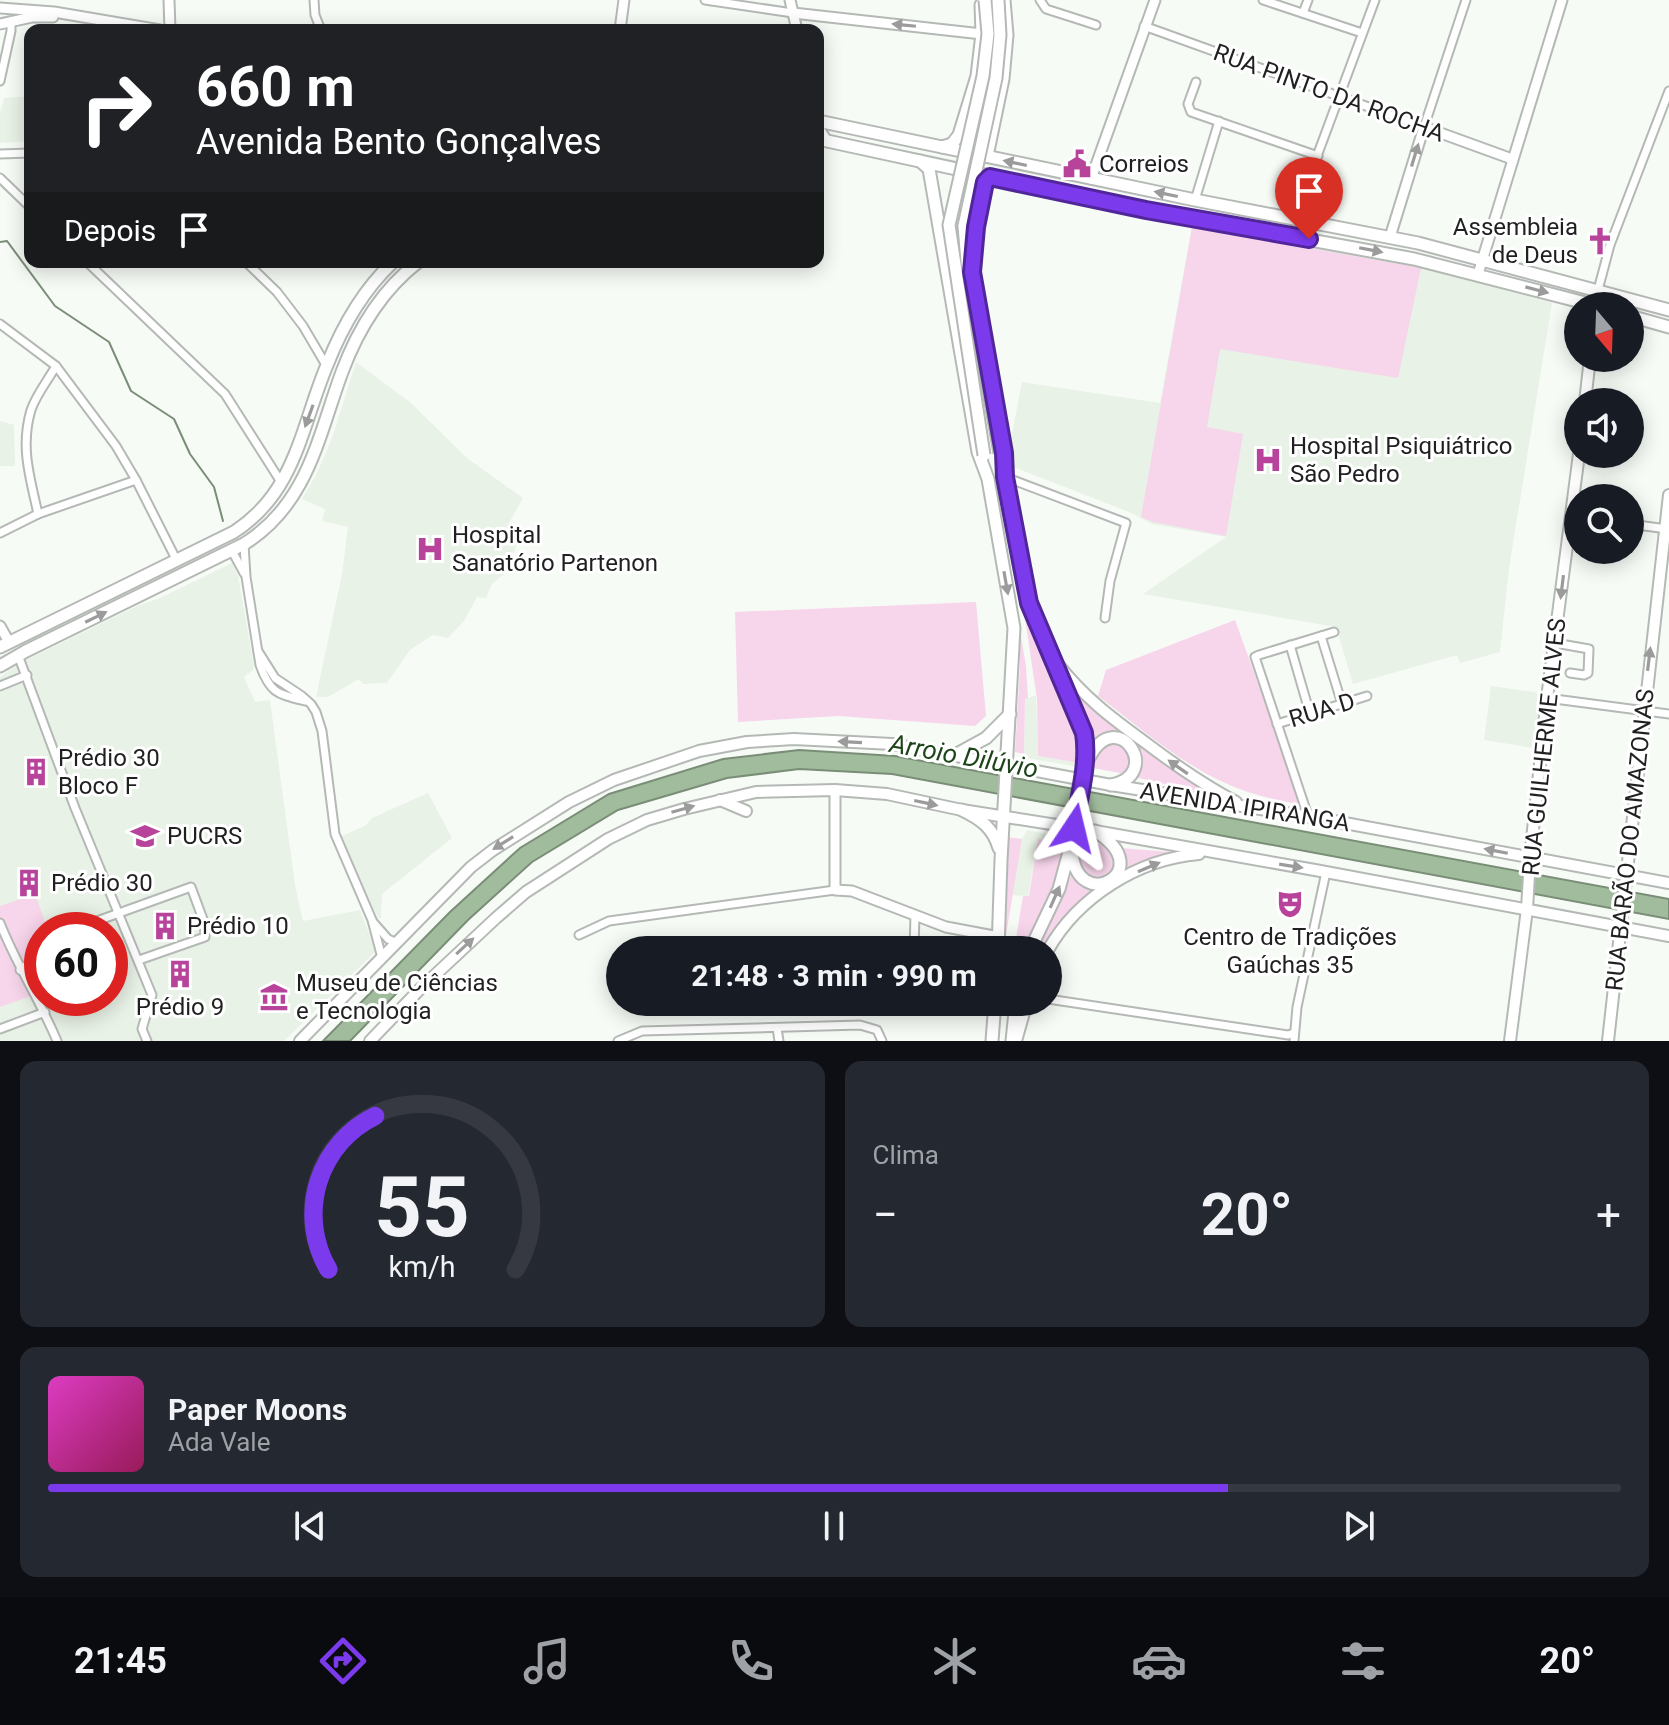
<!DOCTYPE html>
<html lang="pt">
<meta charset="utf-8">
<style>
body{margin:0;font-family:Roboto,sans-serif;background:#242831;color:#f1f3f6;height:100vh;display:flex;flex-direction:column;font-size:30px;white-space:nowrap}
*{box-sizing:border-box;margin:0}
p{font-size:26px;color:#9ea1a6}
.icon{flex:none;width:44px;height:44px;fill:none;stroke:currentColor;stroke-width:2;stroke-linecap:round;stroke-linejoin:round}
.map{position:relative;height:1041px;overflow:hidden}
.side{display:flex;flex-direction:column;gap:20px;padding:20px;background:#0d0f14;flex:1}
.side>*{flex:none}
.banner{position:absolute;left:24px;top:24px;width:800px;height:244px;border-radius:16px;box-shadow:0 4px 20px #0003;background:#202124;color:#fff;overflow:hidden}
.needle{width:52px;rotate:161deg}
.tools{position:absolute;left:1564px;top:292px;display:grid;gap:16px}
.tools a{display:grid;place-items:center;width:80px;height:80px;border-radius:50%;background:#171b24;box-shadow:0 4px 20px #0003;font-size:40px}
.speed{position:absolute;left:24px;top:912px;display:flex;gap:16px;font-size:40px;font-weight:700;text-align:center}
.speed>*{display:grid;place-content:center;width:104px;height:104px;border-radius:50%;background:#171b24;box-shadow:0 4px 20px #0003;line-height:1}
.speed .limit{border:12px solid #d22;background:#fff;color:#111}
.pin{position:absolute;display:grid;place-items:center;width:68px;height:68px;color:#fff;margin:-82px -34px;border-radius:50% 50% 50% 0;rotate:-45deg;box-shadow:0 0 8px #0007}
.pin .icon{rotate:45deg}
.me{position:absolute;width:88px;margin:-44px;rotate:10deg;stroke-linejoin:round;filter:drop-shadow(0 0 6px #0008)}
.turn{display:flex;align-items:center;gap:28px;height:168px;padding:0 40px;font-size:36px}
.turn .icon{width:104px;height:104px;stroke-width:2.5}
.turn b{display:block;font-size:56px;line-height:68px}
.then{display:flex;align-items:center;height:76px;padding:0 40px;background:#0003;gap:16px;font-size:30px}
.big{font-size:60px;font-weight:700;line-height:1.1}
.side .card{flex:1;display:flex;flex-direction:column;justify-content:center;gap:12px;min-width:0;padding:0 28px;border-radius:16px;background:#242831}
.side .dial{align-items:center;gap:0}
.dial svg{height:208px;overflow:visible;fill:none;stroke:#363941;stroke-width:7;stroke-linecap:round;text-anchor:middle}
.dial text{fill:#f1f3f6;stroke:none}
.song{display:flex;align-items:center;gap:24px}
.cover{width:96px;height:96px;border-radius:12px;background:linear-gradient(135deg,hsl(310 70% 55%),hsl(330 70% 35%))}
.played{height:8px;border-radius:4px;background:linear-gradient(90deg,#7c3aed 75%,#363941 75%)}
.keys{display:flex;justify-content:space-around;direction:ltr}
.heat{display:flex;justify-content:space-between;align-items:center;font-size:44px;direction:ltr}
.side .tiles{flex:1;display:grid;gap:20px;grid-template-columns:1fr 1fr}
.card:last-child{grid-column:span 2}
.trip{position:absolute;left:606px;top:936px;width:456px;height:80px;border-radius:40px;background:#171b24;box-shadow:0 4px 20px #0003;font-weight:700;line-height:80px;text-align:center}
.dock{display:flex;height:128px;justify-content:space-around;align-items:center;background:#090b0e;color:#9ea1a6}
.dock .icon{width:56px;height:56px}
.dock .on{color:#7c3aed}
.dock b{font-size:36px;color:#f1f3f6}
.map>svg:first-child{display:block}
</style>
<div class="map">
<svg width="1669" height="1041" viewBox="0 0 1669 1041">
<rect width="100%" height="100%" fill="#f7fbf6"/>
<!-- built -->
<g fill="#e9f2e7" fill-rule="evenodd">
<path d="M30 96V141L0 143V113L4 98Z"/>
<path d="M972 109 992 113 981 159 1066 176 1065 181 982 164 969 220 948 216 958 166 883 151 884 146 959 161Z"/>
<path d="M1192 226 1422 267 1552 303 1509 568 1500 652 1460 663 1457 655 1353 684 1336 627 1143 594 1226 537 1152 524 1129 512 1011 466 1008 454 1022 382 1160 403Z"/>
<path d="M356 362 411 403 468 459 523 498 509 523 522 527 508 571 492 584 486 598 477 597 464 621 448 638 433 635 410 650 387 683 363 684 359 679 328 697H316L342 574 348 527 322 521 325 509 302 499 316 475 331 441Z"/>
<path d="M0 421 14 425 15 466H0Z"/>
<path d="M232 563 238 576 254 665 253 670 244 677 255 702 270 700 295 885 303 921 360 910 376 951 284 1041H0V677L16 665 139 605 158 599ZM42 930H110V998H42Z"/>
<path d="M1491 686 1541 693 1534 748 1484 740Z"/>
<path d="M1036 695 1038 756 1080 763 1079 767 1027 758 1024 754 1025 699Z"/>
<path d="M428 793 452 838 382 894 381 918H378L340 837 366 825 372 818Z"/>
<path d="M1027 830 1066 837 1065 844 1038 840 1028 896 1012 895 1022 839Z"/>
</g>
<!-- green -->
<g fill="#f7d5eb">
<path d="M1192 227 1421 268 1398 378 1220 349 1207 427 1243 434 1226 536 1153 522 1141 517Z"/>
<path d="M976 602 986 716 975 726 838 716 738 722 735 612Z"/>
<path d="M1023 605 1079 733 1081 749 1080 763 1038 756 1037 699Z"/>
<path d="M1235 620 1302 805C1275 800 1248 794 1223 782 1177 761 1138 726 1098 696L1106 670Z"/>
<path d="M1019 625 1026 666 1028 698 1025 699 1024 754 1015 752 1020 667Z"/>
<path d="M1076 692C1118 731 1166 765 1214 795L1134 777 1140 760 1112 733 1104 735 1091 745 1072 694Z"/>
<path d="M1118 742 1128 749 1131 766 1125 774 1093 768 1095 755 1102 746Z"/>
<path d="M1006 837 1022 839 1006 935Z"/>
<path d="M1038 839 1065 844 1054 889 1024 950H1014L1023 896H1029Z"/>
<path d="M1083 841 1109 846 1116 857 1112 874 1096 881 1081 872 1079 861Z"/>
<path d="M1121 848 1172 852 1089 901 1048 950H1035L1065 892 1072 873C1076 879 1080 884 1086 887 1100 893 1120 882 1124 868 1126 861 1124 855 1121 848Z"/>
<path d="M35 894 48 930H42V992L0 1007V906Z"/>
</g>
<!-- water -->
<path fill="#a1bc9d" stroke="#7a8d77" stroke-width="2" d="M799 750 895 756 1669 899V919L892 774 799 769 727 778 618 810 532 862 468 920 350 1041H323L450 912 520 848 609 794 723 759Z"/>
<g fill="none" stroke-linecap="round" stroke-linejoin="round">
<!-- stream -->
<path stroke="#7a8d77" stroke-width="2" d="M0 242 7 241 55 306 109 342 131 391 174 419 190 454 214 487 223 521"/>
<defs>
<g id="minor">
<path d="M314 0 315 15 321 30"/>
<path d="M705 0 793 13"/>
<path d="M1040 0 1046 9 1096 25"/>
<path d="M1263 0 1362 33"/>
<path d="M1303 13 1308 0"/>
<path d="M1144 26 1424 127 1466 0"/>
<path d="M0 81 11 31V21"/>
<path d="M1196 82 1188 104 1191 112 1318 156"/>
<path d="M0 154 30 153"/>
<path d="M0 178 30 207"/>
<path d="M1195 200 1219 121"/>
<path d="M1294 218 1375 0"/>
<path d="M87 262 225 394 281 482"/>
<path d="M246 262 277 292 303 326 326 365"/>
<path d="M1598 290 1610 245 1669 91"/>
<path d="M0 324 56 366 116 446 136 480 177 561"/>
<path d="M1005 477 1126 523 1110 581 1105 618"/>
<path d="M38 514C30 477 20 447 31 410 36 395 48 380 56 366"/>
<path d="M1630 524 1667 529"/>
<path d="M0 533 38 514 136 480"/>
<path d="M244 544 246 577 260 665C270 693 277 694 305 701"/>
<path d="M232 551 244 573"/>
<path d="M1321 636 1342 704"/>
<path d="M1555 643 1589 649 1588 673 1584 675 1570 673"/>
<path d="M1290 645 1310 714"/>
<path d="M258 651 275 678 302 696 311 704 316 712 322 731 335 834 372 920 382 958"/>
<path d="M18 655 75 808 152 995 142 1029 147 1041"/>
<path d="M0 686 27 675"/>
<path d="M1547 698 1669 714"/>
<path d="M1277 724 1367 696"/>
<path d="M1308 816 1255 657 1259 655 1334 632"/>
<path d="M373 922 388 939 397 943"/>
<path d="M0 923C16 964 40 1000 57 1041"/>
<path d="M72 930 191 887 204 922 205 937 139 960"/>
<path d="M579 935 609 921 835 890"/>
<path d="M914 950 915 915"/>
<path d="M20 970 42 953"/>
<path d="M1048 999 1288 1035 1294 1033"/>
<path d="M777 1028 779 1041"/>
<path d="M0 1029 45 1012"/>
<path d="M618 1041 642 1031 860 1025 877 1030 882 1041"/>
<path d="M1294 1041 1297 1007 1326 872"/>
</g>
<g id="tertiary">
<path d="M169 0 170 30"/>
<path d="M790 0 797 30"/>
<path d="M0 8 54 12 160 30"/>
<path d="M793 13 982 34"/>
<path d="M0 24 32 17H53"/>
<path d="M620 30 624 0"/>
<path d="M818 123 820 130 827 141"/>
<path d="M1091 179 1155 0"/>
<path d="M1390 237 1424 127 1512 159"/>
<path d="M1478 274 1562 0"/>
<path d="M0 626 9 642"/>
<path d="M835 790V890L852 891 946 927 999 937"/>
</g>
<g id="secondary">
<path d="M1585 402 1590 358"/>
<path d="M1057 663C1085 698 1110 717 1146 743 1175 765 1204 785 1236 802"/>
<path d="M720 800 746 811"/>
<path d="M1048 950C1078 897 1138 859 1199 854"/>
<path d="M300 1041 471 867 493 850 569 802 614 780 699 751 747 742 794 739 892 744 1111 785 1323 819 1669 883"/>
<path d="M370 1041 420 989 496 918 526 892 608 839 647 820 684 809 756 792 835 790 887 794 962 810 1095 831 1315 870 1669 936"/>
<path d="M1016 1041 1027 1002"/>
<path d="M1510 1041 1527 909 1530 858 1547 698 1579 454"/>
<path d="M1608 1041C1628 859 1648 677 1669 495"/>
</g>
<g id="primary">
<path d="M818 121 1195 200 1418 243 1669 310"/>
<path d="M818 139 1146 210 1414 259 1597 306"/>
<path d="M942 147 952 144 959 135 977 76 982 34 981 5"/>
<path d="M987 156 1003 79 1007 35 1004 0"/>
<path d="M920 161 929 169 978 452 988 479 1014 628 1001 860 998 950"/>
<path d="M974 280C968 248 979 213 985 182L990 177"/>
<path d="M1630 316 1669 327"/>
<path d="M1002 442 1005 477 1029 603 1084 733 1087 747 1072 841 1059 889 1030 950"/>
<path d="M0 647 234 532C296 492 301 427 327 365 342 327 363 290 393 262"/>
<path d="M0 666 26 651 244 544C308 504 318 437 342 372 358 329 382 290 418 262"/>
<path d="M955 755 986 738 1010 714"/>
<path d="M1089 758C1117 703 1165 775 1111 785"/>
<path d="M962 810C981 819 993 828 999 848"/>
<path d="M1072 849C1074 917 1162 872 1095 831"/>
<path d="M992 1041 995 1002"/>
<path d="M1012 1041 1016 1002"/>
</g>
</defs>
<!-- minor casing -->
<use href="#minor" stroke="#b5b9b5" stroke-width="11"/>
<!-- tertiary casing -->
<use href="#tertiary" stroke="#b5b9b5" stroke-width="13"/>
<!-- secondary casing -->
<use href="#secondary" stroke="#b5b9b5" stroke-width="14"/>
<!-- primary casing -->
<use href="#primary" stroke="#b5b9b5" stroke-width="15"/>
<!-- minor -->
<use href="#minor" stroke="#fff" stroke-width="7"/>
<!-- tertiary -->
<use href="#tertiary" stroke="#fff" stroke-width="9"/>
<!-- secondary -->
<use href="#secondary" stroke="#fff" stroke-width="10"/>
<!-- primary -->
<use href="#primary" stroke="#fff" stroke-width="11"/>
<defs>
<g id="primary-bridge">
<path d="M998 0 1000 35 996 78 964 226 968 273 1000 453"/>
<path d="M984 455 949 225 983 76 988 34 985 0"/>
</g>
</defs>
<!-- primary-bridge casing -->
<use href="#primary-bridge" stroke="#b5b9b5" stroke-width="15" stroke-linecap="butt"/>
<!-- primary-bridge -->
<use href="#primary-bridge" stroke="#fff" stroke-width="11"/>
</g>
<!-- one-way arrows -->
<defs><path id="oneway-solid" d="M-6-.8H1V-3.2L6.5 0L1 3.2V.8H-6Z" transform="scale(2)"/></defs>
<g fill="#9a9b9a">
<use href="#oneway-solid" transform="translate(904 25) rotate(-174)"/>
<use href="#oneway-solid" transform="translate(1415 155) rotate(-73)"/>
<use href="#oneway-solid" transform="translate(1015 163) rotate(-168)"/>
<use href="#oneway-solid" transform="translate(1166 194) rotate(-168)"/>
<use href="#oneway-solid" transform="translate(1371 250) rotate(11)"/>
<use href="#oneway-solid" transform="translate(1537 290) rotate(15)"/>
<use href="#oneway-solid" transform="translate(309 416) rotate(110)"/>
<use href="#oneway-solid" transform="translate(1006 583) rotate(80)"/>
<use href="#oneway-solid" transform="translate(1562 587) rotate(97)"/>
<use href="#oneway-solid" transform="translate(96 617) rotate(-26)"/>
<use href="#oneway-solid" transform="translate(1649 659) rotate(-83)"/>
<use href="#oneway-solid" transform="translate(850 742) rotate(-177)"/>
<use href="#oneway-solid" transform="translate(1178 767) rotate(-145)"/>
<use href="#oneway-solid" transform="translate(926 803) rotate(12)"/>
<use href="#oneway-solid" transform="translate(683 809) rotate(-16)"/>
<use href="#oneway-solid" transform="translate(503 843) rotate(148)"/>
<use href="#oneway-solid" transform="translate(1496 851) rotate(-169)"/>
<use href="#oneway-solid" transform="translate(1291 866) rotate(9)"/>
<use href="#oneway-solid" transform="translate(1149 867) rotate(-23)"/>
<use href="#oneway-solid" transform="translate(1055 897) rotate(-66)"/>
<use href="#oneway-solid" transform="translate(465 946) rotate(-43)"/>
</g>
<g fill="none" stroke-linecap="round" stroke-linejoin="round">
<defs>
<path id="route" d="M1074 828C1079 797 1089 764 1084 733L1029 603 1005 477 1004 453 972 272 976 227 985 182 990 177 1146 210 1309 239"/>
</defs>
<!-- route casing -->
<use href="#route" stroke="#51269a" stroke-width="20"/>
<!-- route -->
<use href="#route" stroke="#7c3aed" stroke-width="14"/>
</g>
<!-- icons -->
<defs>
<symbol id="civic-bare" viewBox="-9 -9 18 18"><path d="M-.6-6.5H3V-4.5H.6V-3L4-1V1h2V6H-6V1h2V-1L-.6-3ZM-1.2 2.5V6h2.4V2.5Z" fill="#b8439b" stroke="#fff" stroke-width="2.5" paint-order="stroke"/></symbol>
<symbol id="church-bare" viewBox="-9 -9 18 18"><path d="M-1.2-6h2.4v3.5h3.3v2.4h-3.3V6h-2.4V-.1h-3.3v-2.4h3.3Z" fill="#b8439b" stroke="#fff" stroke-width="2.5" paint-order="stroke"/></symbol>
<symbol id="hospital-bare" viewBox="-9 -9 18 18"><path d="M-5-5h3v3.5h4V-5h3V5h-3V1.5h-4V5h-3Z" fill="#b8439b" stroke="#fff" stroke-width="2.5" paint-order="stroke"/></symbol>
<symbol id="building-bare" viewBox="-9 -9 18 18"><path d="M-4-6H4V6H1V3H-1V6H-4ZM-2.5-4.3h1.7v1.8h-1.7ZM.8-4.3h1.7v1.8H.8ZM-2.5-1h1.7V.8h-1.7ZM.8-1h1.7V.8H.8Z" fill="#b8439b" stroke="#fff" stroke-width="2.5" paint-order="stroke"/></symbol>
<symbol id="university-bare" viewBox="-9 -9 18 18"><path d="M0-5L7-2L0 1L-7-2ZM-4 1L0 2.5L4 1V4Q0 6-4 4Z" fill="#b8439b" stroke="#fff" stroke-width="2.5" paint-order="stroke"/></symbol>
<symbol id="theatre-bare" viewBox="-9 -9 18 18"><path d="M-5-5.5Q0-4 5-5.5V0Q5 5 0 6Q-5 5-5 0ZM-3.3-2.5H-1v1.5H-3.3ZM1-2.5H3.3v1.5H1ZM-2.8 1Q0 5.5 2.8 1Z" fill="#b8439b" stroke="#fff" stroke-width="2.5" paint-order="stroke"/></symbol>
<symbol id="museum-bare" viewBox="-9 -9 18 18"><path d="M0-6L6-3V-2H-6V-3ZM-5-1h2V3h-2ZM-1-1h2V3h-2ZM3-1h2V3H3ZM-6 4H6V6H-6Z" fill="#b8439b" stroke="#fff" stroke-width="2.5" paint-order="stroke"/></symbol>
</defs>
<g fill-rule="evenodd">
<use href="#civic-bare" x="1057" y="144" width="40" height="40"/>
<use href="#church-bare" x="1580" y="221" width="40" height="40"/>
<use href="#hospital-bare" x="1248" y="440" width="40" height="40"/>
<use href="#hospital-bare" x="410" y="529" width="40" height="40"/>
<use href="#building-bare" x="16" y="752" width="40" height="40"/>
<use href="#university-bare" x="125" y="816" width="40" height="40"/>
<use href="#building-bare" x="9" y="863" width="40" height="40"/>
<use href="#theatre-bare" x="1270" y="884" width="40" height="40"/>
<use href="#building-bare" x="145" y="906" width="40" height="40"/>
<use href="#building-bare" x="160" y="954" width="40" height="40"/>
<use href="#museum-bare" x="254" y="977" width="40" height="40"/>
</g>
<g text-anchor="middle" stroke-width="6" stroke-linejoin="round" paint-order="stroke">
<!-- street labels -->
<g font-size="24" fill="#1f201f" stroke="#fff">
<text transform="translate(1329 93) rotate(20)" y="8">RUA PINTO DA ROCHA</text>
<text transform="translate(1322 710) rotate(-17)" y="8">RUA D</text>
<text transform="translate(1544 747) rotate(-84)" y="8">RUA GUILHERME ALVES</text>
<text transform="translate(1245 807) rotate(9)" y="8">AVENIDA IPIRANGA</text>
<text transform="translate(1630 840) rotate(-84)" y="8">RUA BARÃO DO AMAZONAS</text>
</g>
<!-- poi labels -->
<g font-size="24" fill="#1f201f" stroke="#fff" text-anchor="start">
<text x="1099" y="172">Correios</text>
<text x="1578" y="235" text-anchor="end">Assembleia<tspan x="1578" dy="28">de Deus</tspan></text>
<text x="1290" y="454">Hospital Psiquiátrico<tspan x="1290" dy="28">São Pedro</tspan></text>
<text x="452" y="543">Hospital<tspan x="452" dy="28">Sanatório Partenon</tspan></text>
<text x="58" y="766">Prédio 30<tspan x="58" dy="28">Bloco F</tspan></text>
<text x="167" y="844">PUCRS</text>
<text x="51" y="891">Prédio 30</text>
<text x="187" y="934">Prédio 10</text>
<text x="1290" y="945" text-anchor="middle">Centro de Tradições<tspan x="1290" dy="28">Gaúchas 35</tspan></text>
<text x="296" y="991">Museu de Ciências<tspan x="296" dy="28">e Tecnologia</tspan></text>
<text x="180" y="1015" text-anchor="middle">Prédio 9</text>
</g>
<!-- water labels -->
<g font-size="26" font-style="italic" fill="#1e451a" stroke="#fff">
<text transform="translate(964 756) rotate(10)" y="9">Arroio Dilúvio</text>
</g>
</g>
</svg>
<div class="tools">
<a><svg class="needle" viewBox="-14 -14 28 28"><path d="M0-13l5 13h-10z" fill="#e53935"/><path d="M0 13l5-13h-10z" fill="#9ea1a6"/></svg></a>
<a><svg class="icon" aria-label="sound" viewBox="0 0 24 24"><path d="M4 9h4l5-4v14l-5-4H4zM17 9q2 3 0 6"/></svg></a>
<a><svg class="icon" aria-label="search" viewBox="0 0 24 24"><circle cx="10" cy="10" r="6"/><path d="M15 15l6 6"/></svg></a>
</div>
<div class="speed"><div class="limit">60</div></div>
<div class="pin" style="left:1309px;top:239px;background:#d93025"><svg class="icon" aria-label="arrive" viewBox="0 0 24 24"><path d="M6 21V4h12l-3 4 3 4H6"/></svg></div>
<svg class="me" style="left:1074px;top:828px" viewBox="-20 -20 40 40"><path d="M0-17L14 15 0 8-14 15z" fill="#7c3aed" stroke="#fff" stroke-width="4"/></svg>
<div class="trip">21:48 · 3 min · 990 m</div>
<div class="banner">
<div class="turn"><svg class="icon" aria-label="right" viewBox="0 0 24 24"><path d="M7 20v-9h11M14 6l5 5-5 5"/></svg><div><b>660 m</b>Avenida Bento Gonçalves</div></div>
<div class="then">Depois<svg class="icon" aria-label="arrive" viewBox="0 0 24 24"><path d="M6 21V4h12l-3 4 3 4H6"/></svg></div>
</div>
</div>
<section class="side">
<div class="tiles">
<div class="card dial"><svg viewBox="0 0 100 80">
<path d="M14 69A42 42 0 1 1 86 69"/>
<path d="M14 69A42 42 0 0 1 32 10" stroke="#7c3aed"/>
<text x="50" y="56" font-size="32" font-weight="700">55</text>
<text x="50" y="72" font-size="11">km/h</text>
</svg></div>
<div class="card"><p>Clima</p>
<div class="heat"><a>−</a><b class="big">20°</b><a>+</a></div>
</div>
<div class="card">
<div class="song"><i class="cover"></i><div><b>Paper Moons</b><p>Ada Vale</p></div></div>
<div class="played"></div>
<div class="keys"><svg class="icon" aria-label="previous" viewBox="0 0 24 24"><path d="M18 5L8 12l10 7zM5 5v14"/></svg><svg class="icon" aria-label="pause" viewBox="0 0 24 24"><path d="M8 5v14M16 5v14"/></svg><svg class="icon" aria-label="next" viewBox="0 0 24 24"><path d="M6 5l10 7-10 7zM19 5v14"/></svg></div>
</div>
</div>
</section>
<nav class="dock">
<b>21:45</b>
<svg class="icon on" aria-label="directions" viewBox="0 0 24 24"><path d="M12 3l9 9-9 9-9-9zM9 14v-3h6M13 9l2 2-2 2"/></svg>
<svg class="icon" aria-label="music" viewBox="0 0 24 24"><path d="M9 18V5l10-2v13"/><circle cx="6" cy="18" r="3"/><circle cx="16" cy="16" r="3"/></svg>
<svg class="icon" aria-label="phone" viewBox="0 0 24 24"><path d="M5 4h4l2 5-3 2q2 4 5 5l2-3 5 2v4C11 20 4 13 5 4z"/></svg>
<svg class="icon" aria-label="climate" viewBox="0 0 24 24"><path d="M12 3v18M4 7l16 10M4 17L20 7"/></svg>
<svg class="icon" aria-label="car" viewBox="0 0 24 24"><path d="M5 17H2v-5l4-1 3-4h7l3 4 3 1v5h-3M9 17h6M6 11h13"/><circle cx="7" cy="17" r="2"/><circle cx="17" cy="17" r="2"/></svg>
<svg class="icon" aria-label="filters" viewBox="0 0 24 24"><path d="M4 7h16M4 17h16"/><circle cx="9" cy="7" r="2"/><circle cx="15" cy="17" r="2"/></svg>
<b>20°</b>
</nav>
